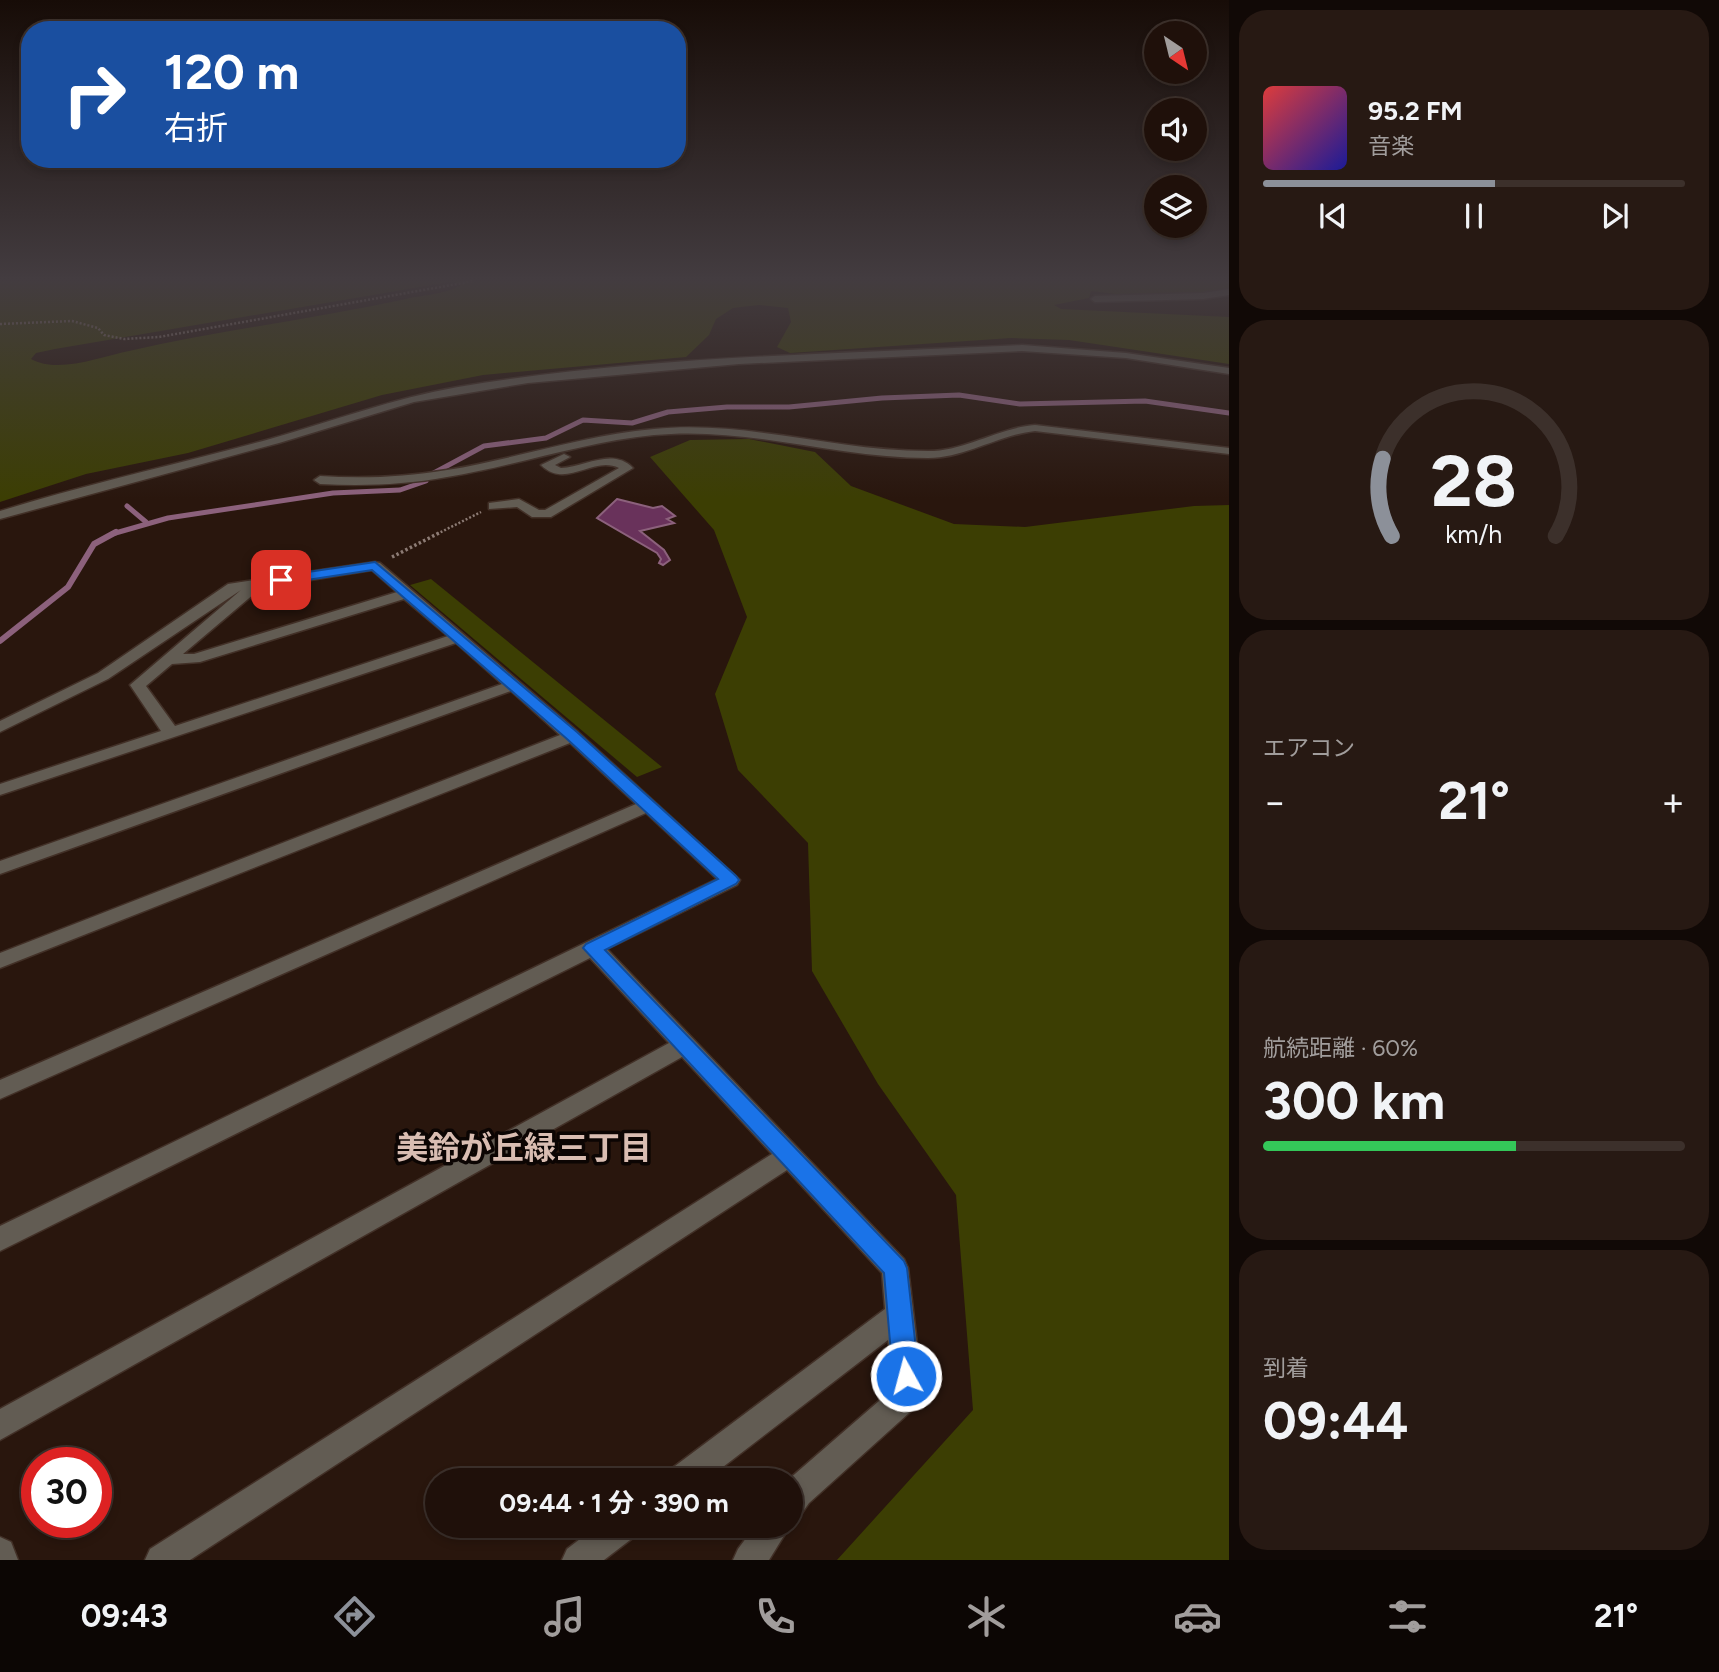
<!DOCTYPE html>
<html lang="ja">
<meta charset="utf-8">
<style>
body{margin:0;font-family:Figtree,"Noto Sans JP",sans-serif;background:#271913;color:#f1f3f6;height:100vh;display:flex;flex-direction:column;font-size:26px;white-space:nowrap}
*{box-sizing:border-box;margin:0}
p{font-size:23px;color:#a19d9c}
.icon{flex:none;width:38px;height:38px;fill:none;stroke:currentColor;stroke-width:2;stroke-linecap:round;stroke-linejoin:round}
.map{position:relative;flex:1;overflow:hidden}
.panel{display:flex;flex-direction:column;gap:10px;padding:10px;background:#110906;width:490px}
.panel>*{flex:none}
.top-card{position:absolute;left:21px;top:21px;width:665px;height:147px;border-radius:28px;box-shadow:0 4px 10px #0003,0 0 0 2px #3c302b;background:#1a4fa0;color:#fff;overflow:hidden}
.needle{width:46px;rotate:145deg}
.tools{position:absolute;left:1144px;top:21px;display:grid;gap:14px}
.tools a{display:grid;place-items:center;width:63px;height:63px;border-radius:50%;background:#1f100a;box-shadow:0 4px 10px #0003,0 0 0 2px #3c302b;font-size:35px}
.speed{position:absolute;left:21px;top:1447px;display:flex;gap:14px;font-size:35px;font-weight:700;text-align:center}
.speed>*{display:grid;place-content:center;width:91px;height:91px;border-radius:50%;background:#1f100a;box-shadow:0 4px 10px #0003,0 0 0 2px #3c302b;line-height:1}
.speed .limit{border:10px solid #d22;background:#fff;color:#111}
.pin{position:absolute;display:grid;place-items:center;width:60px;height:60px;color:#fff;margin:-30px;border-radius:14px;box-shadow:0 4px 10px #0006}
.me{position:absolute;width:77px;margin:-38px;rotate:353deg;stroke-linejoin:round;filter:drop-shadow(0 0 5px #0008)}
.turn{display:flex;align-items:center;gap:24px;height:147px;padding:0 28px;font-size:32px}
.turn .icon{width:91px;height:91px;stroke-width:2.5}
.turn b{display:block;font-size:49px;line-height:60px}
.big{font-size:52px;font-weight:700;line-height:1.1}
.panel .tile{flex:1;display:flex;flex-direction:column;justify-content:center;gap:10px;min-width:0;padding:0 24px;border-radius:28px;background:#271913}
.panel .dial{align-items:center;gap:0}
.dial svg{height:182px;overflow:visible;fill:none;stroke:#3c302b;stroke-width:7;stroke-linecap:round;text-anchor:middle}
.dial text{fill:#f1f3f6;stroke:none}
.song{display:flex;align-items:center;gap:21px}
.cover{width:84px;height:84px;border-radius:10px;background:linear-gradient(135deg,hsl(0 70% 55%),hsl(240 70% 35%))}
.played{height:7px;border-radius:4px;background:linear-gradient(90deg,#8c9099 55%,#3c302b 55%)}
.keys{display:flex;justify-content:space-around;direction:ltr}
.heat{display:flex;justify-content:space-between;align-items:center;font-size:38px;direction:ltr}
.charge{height:10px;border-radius:5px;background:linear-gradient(90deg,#34c759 60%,#3c302b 0)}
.trip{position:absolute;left:425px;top:1468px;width:378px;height:70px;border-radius:35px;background:#1f100a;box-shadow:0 4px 10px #0003,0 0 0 2px #3c302b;font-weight:700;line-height:70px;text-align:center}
.dock{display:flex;height:112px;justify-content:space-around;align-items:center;background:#0c0604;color:#a19d9c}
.dock .icon{width:49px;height:49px}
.dock .active{color:#8c9099}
.dock b{font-size:32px;color:#f1f3f6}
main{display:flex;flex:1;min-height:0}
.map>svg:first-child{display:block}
</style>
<main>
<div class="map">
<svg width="1229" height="1560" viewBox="0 0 1229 1560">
<rect width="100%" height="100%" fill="#29160d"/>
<!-- green -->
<g fill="#3c3e03" fill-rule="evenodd">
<path d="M0 281H1229V288L1225 292 1116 294 1091 291 1089 298 1054 305 1061 309 1229 317V364L1069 340 1011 338 790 353 777 347 791 322 788 308 759 305 733 308 716 319 709 335 686 357 483 375 382 395 188 453 86 474 0 502ZM449 282 462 284C449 294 422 295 406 299 314 319 221 330 129 351 100 357 58 374 31 359L36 353 55 349Z"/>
<path d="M749 439 815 452 851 486 954 524 1025 527 1194 506 1229 505V1560H837L973 1410 956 1195 878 1084 812 971 808 843 738 770 715 694 747 617 714 530 650 457 690 440Z"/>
<path d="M431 579 662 767 637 777 410 585Z"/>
</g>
<!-- water -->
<path fill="#69325b" stroke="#8c617c" stroke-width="2" d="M617 499 653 508 662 506 675 516 667 519 674 523 640 531 664 550 670 560 663 565 659 563 661 559 657 553 597 518Z"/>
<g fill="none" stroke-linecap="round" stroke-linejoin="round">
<!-- stream-far1 -->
<g stroke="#8c617c" stroke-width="5">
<path d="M430 475 484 446 546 438 583 420 632 423 668 412 727 407H789L882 398 959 395 1020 404 1145 401 1229 413"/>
<path d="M127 506 146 522"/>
<path d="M112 534 168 518 333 493 400 490 426 481"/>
</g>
<!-- stream -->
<path stroke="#8c617c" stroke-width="6" d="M0 641 68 587 94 544 116 532"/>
<defs>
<g id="minor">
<path d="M1229 289V295L1203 299 1095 302 1091 299 1095 296 1203 293Z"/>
<path d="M1035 425 1229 448V454L1035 431C998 435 966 458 928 458 836 458 746 426 654 435 583 442 516 466 447 477 404 485 363 486 320 484L314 480 320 476C363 479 404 477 447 470 516 459 583 435 654 429 746 420 836 451 928 451 966 451 997 428 1035 425Z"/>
<path d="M564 454 570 457 555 465 561 468C585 467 613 447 633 468L551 517H532L517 507 489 509V503L519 499 539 510H545L619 468C593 455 566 490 541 465Z"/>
<path d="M375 562 380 563 578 732 740 880 737 885 607 949 904 1259 908 1268 923 1394 919 1404 809 1503 802 1513 791 1517V1480H788L894 1388 888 1340 706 1480H667L671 1469 885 1309 882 1273 787 1170 190 1560H145L150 1549 772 1154 682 1057 0 1440V1409L669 1043 590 958 0 1251V1226L717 879 646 813 0 1099V1080L636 804 570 743 0 968V953L560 735 511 691 0 874V861L502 684 456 643 0 795V784L161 731 130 685 241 590 108 679 0 732V721L98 673 228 584ZM372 570 397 592 194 654H183L261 588ZM404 599 448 636 175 726 146 686 172 664 200 662Z"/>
<path d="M597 1526H639L634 1537 604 1560H562L567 1549Z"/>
<path d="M755 1526H790L769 1560H733L738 1549Z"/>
<path d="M0 1537 11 1542 18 1560H0Z"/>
</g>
<path id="tertiary" d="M1022 345 1126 353 1229 368V374L1126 358 1022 351 739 364 528 383 414 402 279 443 0 519V511L30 502C109 479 190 461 270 439 333 421 394 398 458 387 644 356 834 354 1022 345Z"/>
</defs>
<!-- minor casing -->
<use href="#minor" stroke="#423027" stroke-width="3"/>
<!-- tertiary casing -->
<use href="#tertiary" stroke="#423027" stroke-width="3"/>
<!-- path-far1 -->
<g stroke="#8c7b74" stroke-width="2.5" stroke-dasharray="2 2" stroke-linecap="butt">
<path d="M0 324 72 321 98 328 104 335 124 339 159 337 474 281"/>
<path d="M437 534 481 512"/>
</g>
<!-- path -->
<path stroke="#8c7b74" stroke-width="3.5" stroke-dasharray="2.5 2.5" stroke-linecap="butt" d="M392 557 441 532"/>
<!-- minor -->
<use href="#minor" fill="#625c53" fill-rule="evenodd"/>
<!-- tertiary -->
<use href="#tertiary" fill="#625c53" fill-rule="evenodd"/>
</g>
<!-- sky -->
<linearGradient id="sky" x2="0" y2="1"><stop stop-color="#170c07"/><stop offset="0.56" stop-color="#433c40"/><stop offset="1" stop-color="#433c40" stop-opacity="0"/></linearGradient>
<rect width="1229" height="499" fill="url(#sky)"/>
<!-- route -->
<path fill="#1a73e8" stroke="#114b97" stroke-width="2" d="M375 562 577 732 736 876 739 880 736 884 605 950 904 1261 907 1268 919 1376 916 1385 906 1388 897 1385 893 1376 884 1273 583 948 586 944 718 879 567 739 372 570 281 584 274 580 281 576Z"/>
<g text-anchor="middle" stroke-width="7" stroke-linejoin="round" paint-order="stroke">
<!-- near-neighbourhood labels -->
<g font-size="32" font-weight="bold" fill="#d9bdb2" stroke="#0c0503">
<text x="524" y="1159">美鈴が丘緑三丁目</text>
</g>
</g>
</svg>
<div class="tools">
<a><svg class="needle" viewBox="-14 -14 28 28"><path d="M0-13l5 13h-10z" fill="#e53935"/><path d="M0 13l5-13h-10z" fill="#a19d9c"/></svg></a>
<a><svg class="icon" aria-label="sound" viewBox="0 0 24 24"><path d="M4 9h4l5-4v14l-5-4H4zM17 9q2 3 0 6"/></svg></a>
<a><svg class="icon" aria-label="layers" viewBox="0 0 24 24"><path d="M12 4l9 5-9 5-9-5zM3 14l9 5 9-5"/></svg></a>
</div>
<div class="speed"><div class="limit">30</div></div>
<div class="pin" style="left:281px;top:580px;background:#d93025"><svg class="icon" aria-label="arrive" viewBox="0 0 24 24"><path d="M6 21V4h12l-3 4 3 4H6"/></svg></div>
<svg class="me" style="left:906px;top:1376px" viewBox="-20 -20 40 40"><circle r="17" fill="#1a73e8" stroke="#fff" stroke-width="3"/><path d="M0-11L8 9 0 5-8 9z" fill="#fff"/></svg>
<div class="trip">09:44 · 1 分 · 390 m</div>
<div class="top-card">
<div class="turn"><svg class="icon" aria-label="right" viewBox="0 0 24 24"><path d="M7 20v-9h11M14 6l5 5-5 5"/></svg><div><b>120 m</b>右折</div></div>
</div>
</div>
<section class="panel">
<div class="tile">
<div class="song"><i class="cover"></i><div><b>95.2 FM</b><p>音楽</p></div></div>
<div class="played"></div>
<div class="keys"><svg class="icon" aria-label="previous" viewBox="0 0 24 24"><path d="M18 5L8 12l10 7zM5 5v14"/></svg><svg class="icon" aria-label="pause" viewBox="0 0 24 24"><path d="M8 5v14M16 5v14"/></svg><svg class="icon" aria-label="next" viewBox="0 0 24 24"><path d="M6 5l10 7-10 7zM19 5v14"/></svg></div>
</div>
<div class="tile dial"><svg viewBox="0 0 100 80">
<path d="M14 69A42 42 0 1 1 86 69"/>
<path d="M14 69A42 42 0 0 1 10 35" stroke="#8c9099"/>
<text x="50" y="56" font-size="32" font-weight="700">28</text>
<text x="50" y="72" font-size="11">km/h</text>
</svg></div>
<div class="tile"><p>エアコン</p>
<div class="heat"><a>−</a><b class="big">21°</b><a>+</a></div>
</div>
<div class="tile"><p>航続距離 · 60%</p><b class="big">300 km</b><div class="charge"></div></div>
<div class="tile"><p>到着</p><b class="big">09:44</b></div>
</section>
</main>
<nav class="dock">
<b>09:43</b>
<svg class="icon active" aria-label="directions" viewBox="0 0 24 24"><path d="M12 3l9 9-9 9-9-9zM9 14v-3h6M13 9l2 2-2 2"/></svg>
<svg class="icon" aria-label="music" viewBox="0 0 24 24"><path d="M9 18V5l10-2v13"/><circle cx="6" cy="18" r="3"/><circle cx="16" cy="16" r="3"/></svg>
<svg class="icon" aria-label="phone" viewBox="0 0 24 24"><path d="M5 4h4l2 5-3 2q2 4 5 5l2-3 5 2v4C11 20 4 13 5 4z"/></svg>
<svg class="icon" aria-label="climate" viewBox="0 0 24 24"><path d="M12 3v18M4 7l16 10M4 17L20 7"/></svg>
<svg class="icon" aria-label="car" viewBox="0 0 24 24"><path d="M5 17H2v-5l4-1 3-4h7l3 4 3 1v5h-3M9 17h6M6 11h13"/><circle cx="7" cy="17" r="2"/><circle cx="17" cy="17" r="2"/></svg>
<svg class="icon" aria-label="filters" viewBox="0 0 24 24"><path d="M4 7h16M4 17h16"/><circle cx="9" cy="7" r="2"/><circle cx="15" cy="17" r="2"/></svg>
<b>21°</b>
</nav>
